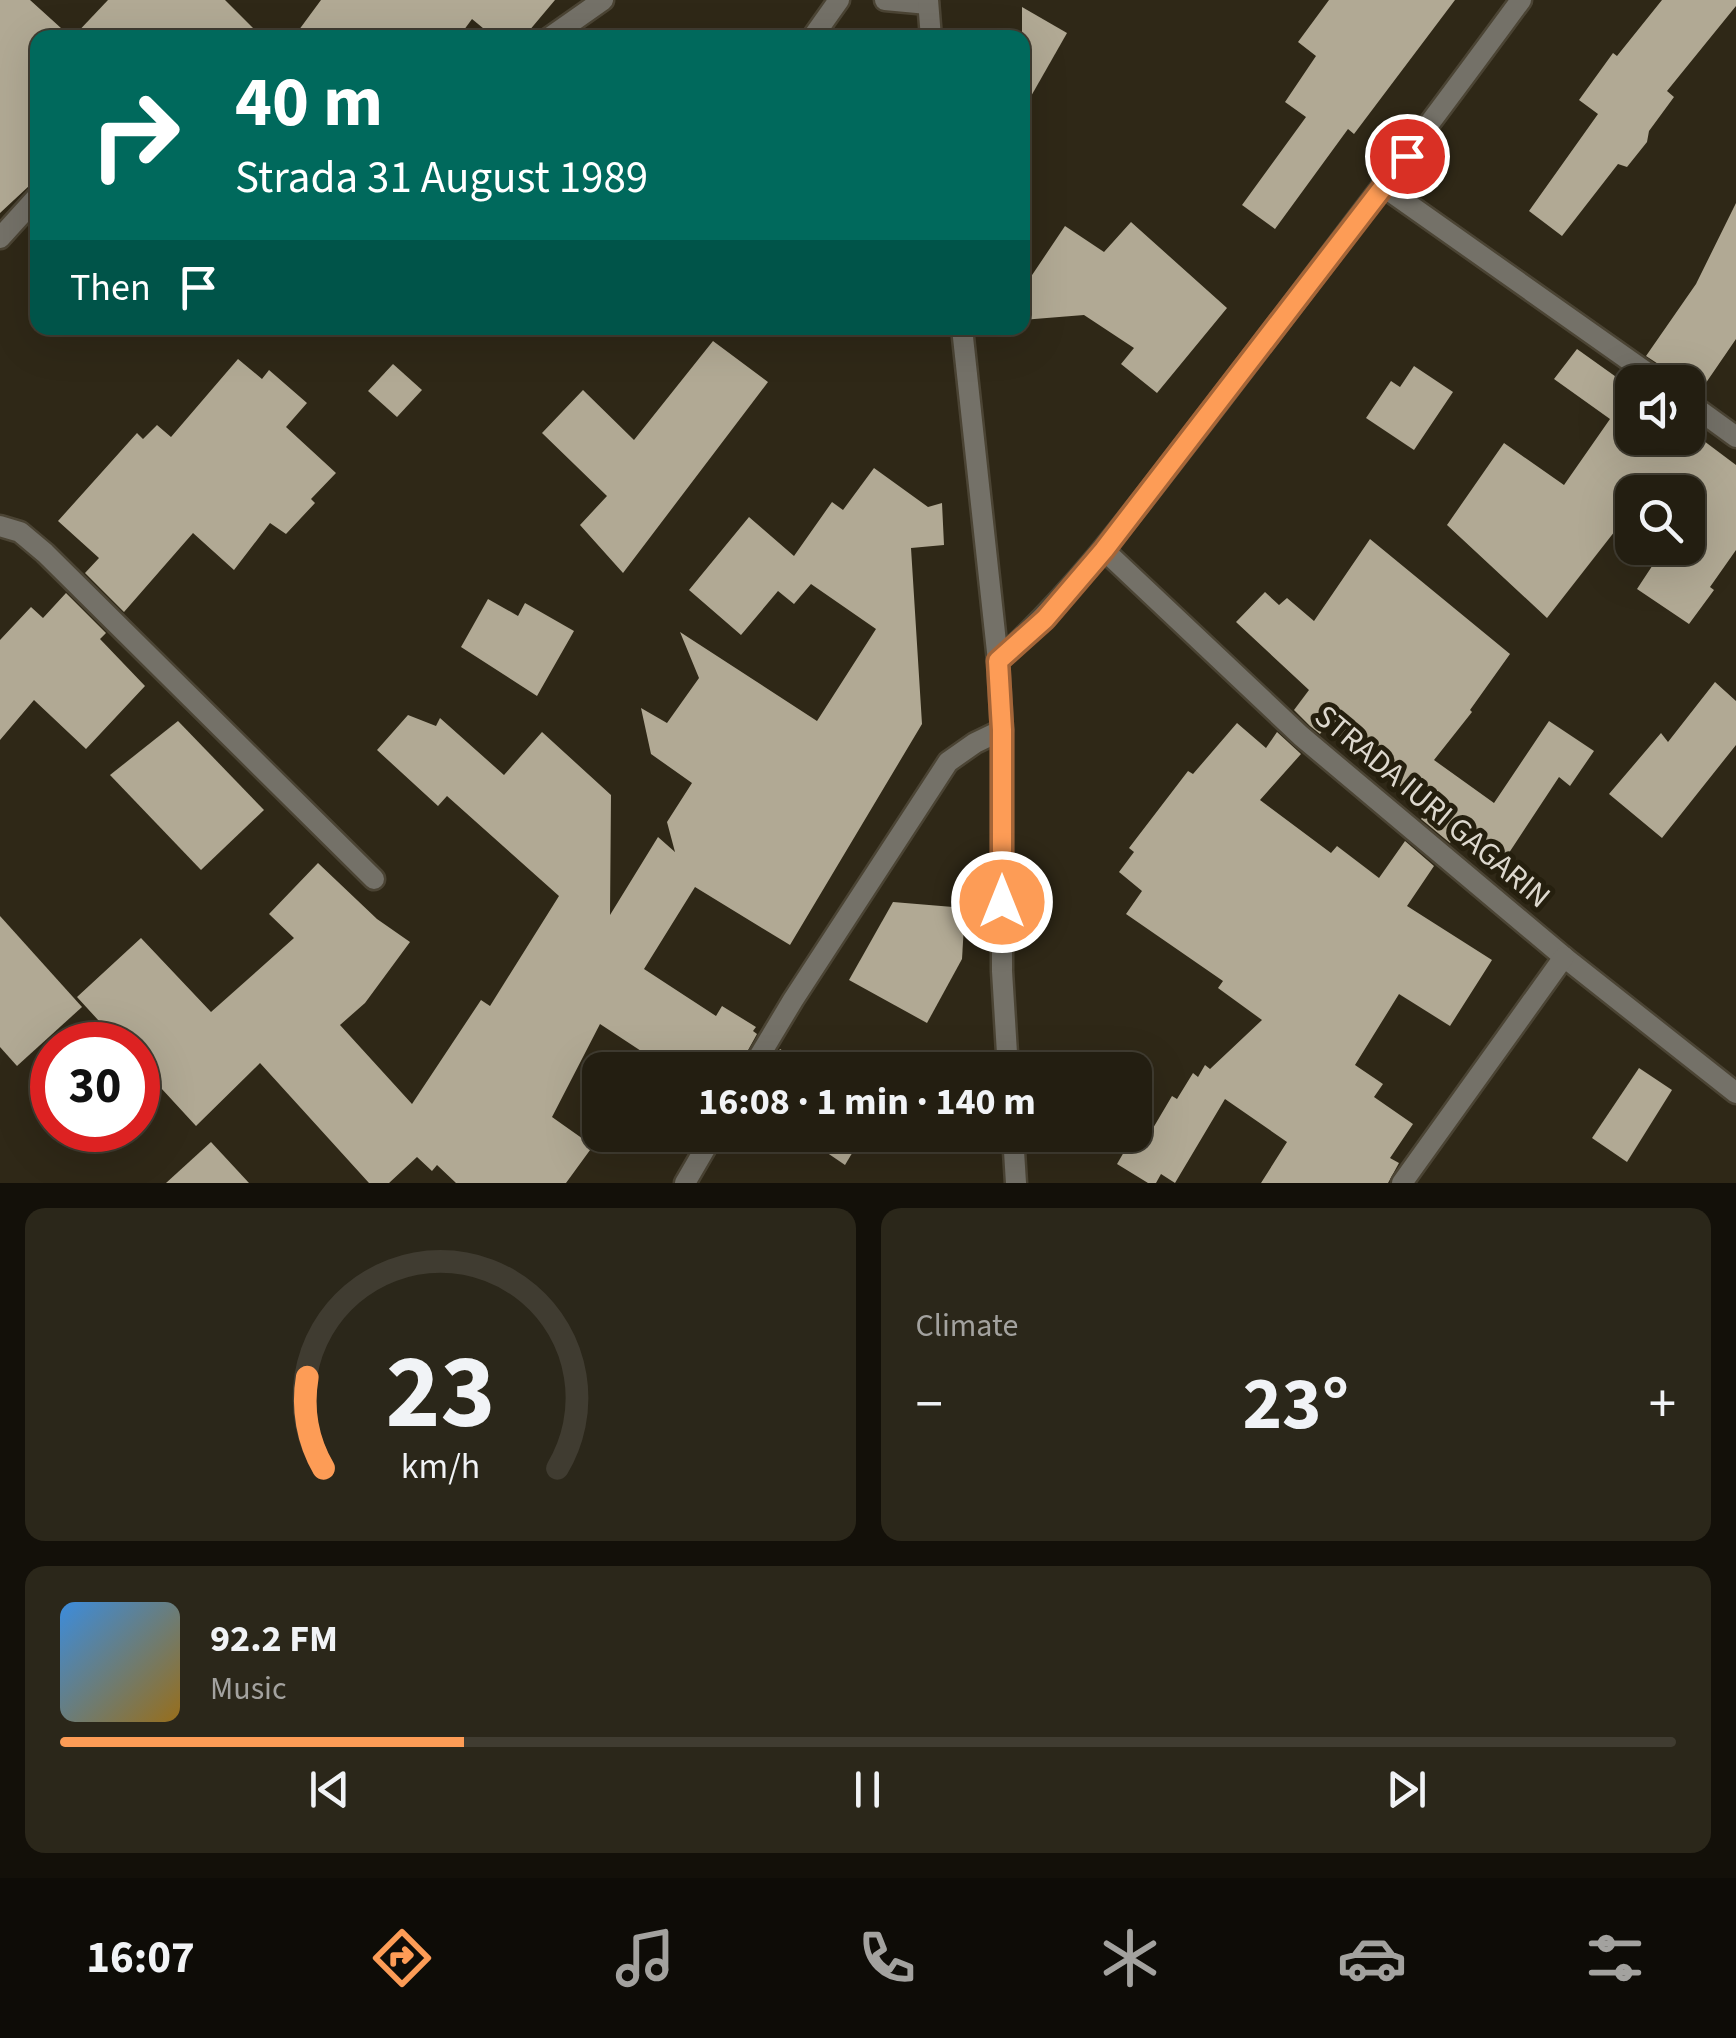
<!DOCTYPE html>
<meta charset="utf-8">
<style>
body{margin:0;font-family:"Source Sans 3",sans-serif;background:#2b271a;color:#f1f3f6;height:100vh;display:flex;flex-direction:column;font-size:38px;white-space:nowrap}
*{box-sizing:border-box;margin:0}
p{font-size:32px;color:#a3a29f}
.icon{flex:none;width:55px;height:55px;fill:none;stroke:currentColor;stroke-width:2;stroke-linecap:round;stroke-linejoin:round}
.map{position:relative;height:1183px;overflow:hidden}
.side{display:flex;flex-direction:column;gap:25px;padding:25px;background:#131009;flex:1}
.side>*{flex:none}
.banner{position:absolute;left:30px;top:30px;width:1000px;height:305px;border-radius:20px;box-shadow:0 10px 40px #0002,0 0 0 2px #403c31;background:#00695c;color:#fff;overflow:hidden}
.fabs{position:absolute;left:1615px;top:365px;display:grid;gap:20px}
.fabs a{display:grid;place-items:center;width:90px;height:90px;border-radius:20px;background:#231e11;box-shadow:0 10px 40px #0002,0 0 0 2px #403c31;font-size:50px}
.speed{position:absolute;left:30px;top:1022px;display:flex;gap:20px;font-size:50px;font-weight:700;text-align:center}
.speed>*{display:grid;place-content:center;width:130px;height:130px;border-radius:50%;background:#231e11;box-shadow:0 10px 40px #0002,0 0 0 2px #403c31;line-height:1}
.speed .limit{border:15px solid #d22;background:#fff;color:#111}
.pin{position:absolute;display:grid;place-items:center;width:85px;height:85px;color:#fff;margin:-42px;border:5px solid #fff;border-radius:50%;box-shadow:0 2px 10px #0007}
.me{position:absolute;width:110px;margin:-55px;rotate:0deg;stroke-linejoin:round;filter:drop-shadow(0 0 8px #0008)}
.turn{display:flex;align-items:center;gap:35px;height:210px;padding:0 40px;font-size:45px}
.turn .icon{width:130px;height:130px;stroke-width:2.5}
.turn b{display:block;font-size:70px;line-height:85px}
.then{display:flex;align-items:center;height:95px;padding:0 40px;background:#0003;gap:20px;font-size:38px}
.big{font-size:75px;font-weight:700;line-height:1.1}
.side .widget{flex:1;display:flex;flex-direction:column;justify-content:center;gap:15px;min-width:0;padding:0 35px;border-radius:20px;background:#2b271a}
.side .dial{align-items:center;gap:0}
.dial svg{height:260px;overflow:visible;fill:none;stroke:#403c31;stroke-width:7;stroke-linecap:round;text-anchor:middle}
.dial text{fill:#f1f3f6;stroke:none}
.song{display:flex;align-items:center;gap:30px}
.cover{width:120px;height:120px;border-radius:15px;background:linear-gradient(135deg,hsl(210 70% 55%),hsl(40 70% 35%))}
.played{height:10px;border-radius:5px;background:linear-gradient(90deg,#fd9c56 25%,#403c31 25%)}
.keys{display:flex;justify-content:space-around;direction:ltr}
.heat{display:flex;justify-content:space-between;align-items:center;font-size:55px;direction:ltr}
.side .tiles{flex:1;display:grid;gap:25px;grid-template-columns:1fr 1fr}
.widget:last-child{grid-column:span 2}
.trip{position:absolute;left:582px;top:1052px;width:570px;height:100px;border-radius:20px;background:#231e11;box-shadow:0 10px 40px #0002,0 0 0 2px #403c31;font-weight:700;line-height:100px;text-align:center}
.tab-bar{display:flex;height:160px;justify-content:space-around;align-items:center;background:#0e0c07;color:#a3a29f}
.tab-bar .icon{width:70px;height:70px}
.tab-bar .on{color:#fd9c56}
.tab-bar b{font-size:45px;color:#f1f3f6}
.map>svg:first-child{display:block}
</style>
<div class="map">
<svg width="1736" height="1183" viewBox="0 0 1736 1183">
<rect width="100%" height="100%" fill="#2f2817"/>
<!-- building -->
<g fill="#b1a994">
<path d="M0 0H30L72 38H38V183L29 186 0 213Z"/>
<path d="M108 0H225L263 38H72Z"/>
<path d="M321 0H555L523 38H495L472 19 458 38H293Z"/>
<path d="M1329 0H1455L1354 134 1348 129 1275 229 1242 205 1306 117 1285 102 1316 56 1298 42Z"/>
<path d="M1662 0H1736V6L1667 91 1674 97 1649 131 1647 142 1627 167 1618 164 1562 236 1529 211 1598 114 1579 100 1613 53 1617 56Z"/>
<path d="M1022 7 1067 33 1022 112Z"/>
<path d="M1736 203V339L1699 393 1688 388V382H1674L1669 371 1646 356 1696 284Z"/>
<path d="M1131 222 1227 308 1157 393 1121 364 1134 348 1084 315 1022 320V290L1065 226 1104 252Z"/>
<path d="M713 341 768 382 623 573 580 525 607 496 542 433 583 390 634 440Z"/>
<path d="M1577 349 1626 384 1631 378 1637 382H1632V438H1700L1736 465V550L1710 587 1714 590 1689 624 1637 589 1662 551 1658 548H1688V492H1632V529L1622 522 1547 618 1447 525 1504 443 1564 485 1610 419 1554 379Z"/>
<path d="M238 359 262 379 269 370 307 403 286 427 336 473 311 499 315 503 286 534 270 523 234 570 193 533 124 612 85 573 99 558 58 521 137 433 143 439 157 425 171 437Z"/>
<path d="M393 364 422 390 397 417 368 391Z"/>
<path d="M1414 366 1453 392 1414 450 1366 418 1391 381 1400 387Z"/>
<path d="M874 468 928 507 942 503 944 545 911 548 922 724 790 945 695 887 644 969 716 1016 722 1006 756 1027 753 1031 757 1034 737 1070H670L600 1024 552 1117 593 1146 566 1183H456L437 1165 432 1171 417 1157 389 1183H369L260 1063 196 1126 138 1063V1045H121L77 997 141 938 211 1012 294 938 269 914 318 863 377 919 410 942 365 1003 340 1025 412 1104 481 1000 490 1006 559 896 447 796 438 806 377 750 408 715 436 726 440 718 504 775 542 732 611 795 610 915 658 837 675 852 667 822 692 783 651 754 641 708 667 723 699 678 680 632 817 721 876 629 811 584 794 604 778 591 741 635 689 590 749 517 794 556 832 502 843 510Z"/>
<path d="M1370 539 1510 654 1470 710 1472 712 1434 760 1494 803 1549 721 1594 751 1570 786 1559 777 1501 865 1458 832 1450 843 1421 819 1427 810 1390 777 1326 726 1320 734 1310 726 1294 710 1309 690 1236 622 1265 592 1279 605 1287 598 1314 621Z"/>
<path d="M66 593 106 633 100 639 145 686 86 749 34 700 0 740V640L31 607 43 618Z"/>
<path d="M488 599 518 616 525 603 574 631 537 696 461 647Z"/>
<path d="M1715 682 1736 701V745L1662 838 1609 794 1661 733 1668 742Z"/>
<path d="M178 721 264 810 201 870 110 775Z"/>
<path d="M1237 723 1266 748 1277 732 1301 754 1260 800 1331 853 1337 846 1379 878 1405 841 1434 866 1407 906 1492 960 1450 1026 1399 994 1355 1065 1383 1084 1374 1097 1413 1124 1390 1158 1399 1163 1388 1183H1261L1287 1142 1225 1099 1175 1183 1161 1174 1156 1183H1148L1117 1164 1135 1133 1146 1140 1172 1096 1177 1099 1193 1073 1198 1077 1205 1065 1210 1069 1262 1020 1218 988 1223 981 1126 914 1142 891 1119 872 1134 852 1129 848 1188 771 1193 774Z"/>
<path d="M893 902 965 908 962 959 927 1023 849 980Z"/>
<path d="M0 916 82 1007 17 1066 0 1047Z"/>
<path d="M780 1049 813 1070H767Z"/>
<path d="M1639 1068 1672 1090 1627 1162 1592 1138Z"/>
<path d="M801 1135H863L845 1165Z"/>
<path d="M211 1142 249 1183H166Z"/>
</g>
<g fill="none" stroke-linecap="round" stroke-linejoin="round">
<defs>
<g id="lane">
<path d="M885 0 928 4"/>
<path d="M549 38 603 0"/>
<path d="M812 38 839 0"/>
</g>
<g id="street">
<path d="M928 0 931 38"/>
<path d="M1384 187 1660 382"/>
<path d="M0 238 38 196"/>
<path d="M962 328 998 661 1002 730V971L1008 1070"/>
<path d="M1688 402 1736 437"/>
<path d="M0 526 20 532 45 553 374 879"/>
<path d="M1104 550 1301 736 1564 957 1736 1093"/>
<path d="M998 661C1083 584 1149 491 1219 401 1321 268 1422 135 1521 0"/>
<path d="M751 1070 793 1000 948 762 975 743 1002 730"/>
<path d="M1013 1135 1016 1183"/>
<path d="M685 1183 713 1135"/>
<path d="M1402 1183 1564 957"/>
</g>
</defs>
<!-- lane casing -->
<use href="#lane" stroke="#4b4434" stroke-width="25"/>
<!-- street casing -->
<use href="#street" stroke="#4b4434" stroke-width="25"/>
<!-- lane -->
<use href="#lane" stroke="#747168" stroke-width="20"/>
<!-- street -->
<use href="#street" stroke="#747168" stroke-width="20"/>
</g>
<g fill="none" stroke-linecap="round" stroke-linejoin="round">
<defs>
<path id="route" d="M1002 902V730L998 661 1045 619 1104 550 1407 156"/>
</defs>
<!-- route casing -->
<use href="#route" stroke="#a46538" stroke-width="25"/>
<!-- route -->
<use href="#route" stroke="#fd9c56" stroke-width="18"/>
</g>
<g text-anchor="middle" stroke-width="10" stroke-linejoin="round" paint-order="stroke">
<!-- street labels -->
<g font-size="32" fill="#ddd8ce" stroke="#251f0e">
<text transform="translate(1433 806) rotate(40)" y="11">STRADA IURI GAGARIN</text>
</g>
</g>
</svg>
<div class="fabs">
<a><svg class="icon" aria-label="sound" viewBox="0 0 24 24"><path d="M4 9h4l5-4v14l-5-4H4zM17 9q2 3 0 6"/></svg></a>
<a><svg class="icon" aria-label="search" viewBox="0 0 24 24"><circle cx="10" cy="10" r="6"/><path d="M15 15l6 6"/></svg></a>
</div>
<div class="speed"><div class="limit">30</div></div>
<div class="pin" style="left:1407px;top:156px;background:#d93025"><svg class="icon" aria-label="arrive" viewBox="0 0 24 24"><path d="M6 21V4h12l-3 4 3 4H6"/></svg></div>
<svg class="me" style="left:1002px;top:902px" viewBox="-20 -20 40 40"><circle r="17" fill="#fd9c56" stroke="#fff" stroke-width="3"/><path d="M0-11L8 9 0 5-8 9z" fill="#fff"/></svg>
<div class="trip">16:08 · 1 min · 140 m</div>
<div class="banner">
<div class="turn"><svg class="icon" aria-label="right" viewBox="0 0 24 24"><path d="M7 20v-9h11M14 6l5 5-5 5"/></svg><div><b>40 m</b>Strada 31 August 1989</div></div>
<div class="then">Then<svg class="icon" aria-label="arrive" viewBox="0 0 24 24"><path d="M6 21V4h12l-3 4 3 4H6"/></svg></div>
</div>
</div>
<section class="side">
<div class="tiles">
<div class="widget dial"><svg viewBox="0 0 100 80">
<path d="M14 69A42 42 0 1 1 86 69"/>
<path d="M14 69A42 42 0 0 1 9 41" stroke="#fd9c56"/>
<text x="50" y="56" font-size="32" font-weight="700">23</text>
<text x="50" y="72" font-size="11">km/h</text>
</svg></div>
<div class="widget"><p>Climate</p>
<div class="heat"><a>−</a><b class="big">23°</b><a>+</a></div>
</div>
<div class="widget">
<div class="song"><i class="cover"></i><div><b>92.2 FM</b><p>Music</p></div></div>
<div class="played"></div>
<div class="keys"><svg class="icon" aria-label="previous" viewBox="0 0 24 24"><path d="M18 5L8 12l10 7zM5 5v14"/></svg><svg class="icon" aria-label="pause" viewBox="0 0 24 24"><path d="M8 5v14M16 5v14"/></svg><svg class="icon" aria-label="next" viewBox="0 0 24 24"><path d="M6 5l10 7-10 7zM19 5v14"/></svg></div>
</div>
</div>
</section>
<nav class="tab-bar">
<b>16:07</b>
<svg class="icon on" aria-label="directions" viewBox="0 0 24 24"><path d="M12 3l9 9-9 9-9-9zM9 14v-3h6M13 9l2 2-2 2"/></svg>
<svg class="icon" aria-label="music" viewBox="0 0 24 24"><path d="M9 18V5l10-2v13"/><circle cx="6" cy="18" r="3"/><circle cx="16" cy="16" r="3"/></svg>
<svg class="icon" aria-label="phone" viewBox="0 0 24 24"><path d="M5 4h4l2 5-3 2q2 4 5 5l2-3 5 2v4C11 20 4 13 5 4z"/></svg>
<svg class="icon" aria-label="climate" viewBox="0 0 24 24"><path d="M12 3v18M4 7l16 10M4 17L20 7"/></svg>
<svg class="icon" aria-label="car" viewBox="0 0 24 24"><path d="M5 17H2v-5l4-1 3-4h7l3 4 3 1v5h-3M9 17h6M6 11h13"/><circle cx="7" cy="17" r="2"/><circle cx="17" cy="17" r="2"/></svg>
<svg class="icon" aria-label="filters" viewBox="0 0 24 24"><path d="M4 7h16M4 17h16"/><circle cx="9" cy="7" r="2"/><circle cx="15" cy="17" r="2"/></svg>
</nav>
